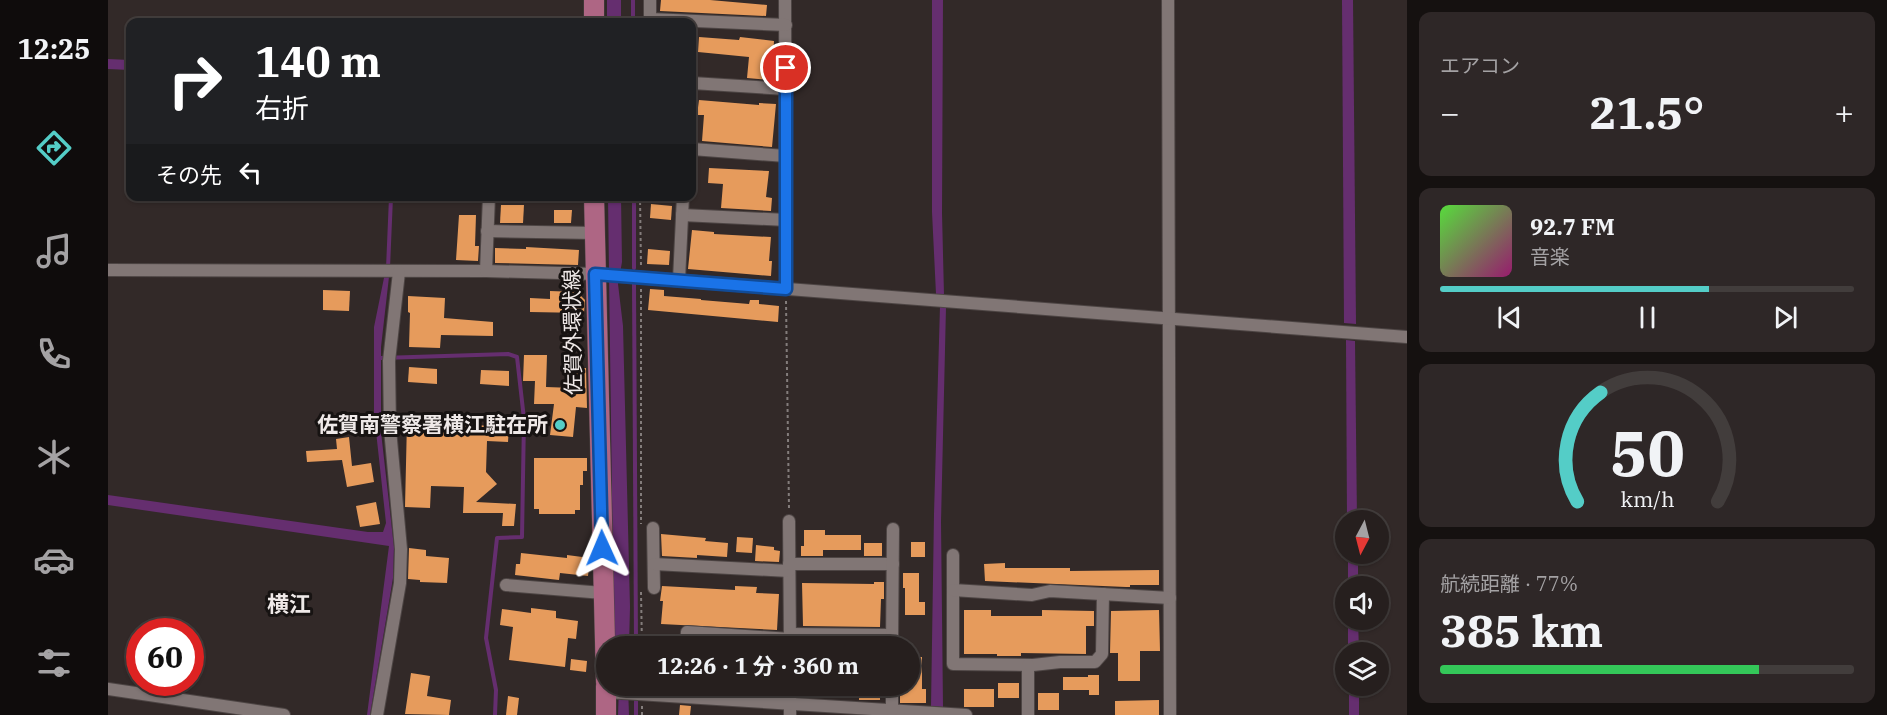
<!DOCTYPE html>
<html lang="ja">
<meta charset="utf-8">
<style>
body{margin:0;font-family:"IBM Plex Serif","Noto Sans JP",serif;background:#2e2727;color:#f1f3f6;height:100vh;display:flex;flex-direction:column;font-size:22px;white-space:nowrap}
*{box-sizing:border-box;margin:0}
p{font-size:20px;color:#a4a2a4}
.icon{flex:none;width:33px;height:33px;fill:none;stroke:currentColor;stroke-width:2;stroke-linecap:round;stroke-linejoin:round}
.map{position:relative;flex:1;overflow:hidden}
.panel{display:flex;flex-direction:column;gap:12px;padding:12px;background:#151110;width:480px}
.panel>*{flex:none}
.top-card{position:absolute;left:18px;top:18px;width:570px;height:183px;border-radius:12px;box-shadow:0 2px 4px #0004,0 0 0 2px #423d3c;background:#202124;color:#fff;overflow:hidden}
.needle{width:39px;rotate:187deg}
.controls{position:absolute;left:1227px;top:510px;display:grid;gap:12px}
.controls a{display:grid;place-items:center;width:54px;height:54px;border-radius:50%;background:#261f1e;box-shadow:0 2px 4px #0004,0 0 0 2px #423d3c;font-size:30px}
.speed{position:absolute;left:18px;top:618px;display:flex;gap:12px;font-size:30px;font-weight:700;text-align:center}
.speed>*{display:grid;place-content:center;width:78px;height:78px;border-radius:50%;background:#261f1e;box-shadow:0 2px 4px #0004,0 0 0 2px #423d3c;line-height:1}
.speed .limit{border:9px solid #d22;background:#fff;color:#111}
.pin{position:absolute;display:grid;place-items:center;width:51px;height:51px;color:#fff;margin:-26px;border:3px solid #fff;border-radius:50%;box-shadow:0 2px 6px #0007}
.me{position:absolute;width:66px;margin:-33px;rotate:359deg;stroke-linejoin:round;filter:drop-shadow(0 0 4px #0008)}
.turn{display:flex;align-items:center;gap:21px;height:126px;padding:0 30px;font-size:27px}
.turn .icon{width:78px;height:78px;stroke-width:2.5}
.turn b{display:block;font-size:42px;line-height:51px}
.then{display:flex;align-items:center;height:57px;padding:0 30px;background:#0003;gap:12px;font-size:22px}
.big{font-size:45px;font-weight:700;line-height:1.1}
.panel .widget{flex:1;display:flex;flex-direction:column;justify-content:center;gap:9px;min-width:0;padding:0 21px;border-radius:12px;background:#2e2727}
.panel .dial{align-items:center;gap:0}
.dial svg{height:156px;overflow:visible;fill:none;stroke:#423d3c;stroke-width:7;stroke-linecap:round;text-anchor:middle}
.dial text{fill:#f1f3f6;stroke:none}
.song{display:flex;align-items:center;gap:18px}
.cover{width:72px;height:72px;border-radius:9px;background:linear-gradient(135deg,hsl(110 70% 55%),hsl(320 70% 35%))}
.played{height:6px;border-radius:3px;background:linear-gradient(90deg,#54cdc7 65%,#423d3c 65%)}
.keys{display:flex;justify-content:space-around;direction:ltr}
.heat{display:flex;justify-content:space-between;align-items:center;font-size:33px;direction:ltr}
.charge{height:9px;border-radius:4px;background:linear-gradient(90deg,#34c759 77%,#423d3c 0)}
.trip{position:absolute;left:488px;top:636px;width:324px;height:60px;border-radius:30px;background:#261f1e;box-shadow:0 2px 4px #0004,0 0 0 2px #423d3c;font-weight:700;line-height:60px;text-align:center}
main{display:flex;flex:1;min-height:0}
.dock{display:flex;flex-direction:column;width:108px;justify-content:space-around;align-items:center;background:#0f0c0c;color:#a4a2a4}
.dock .icon{width:42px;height:42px}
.dock .on{color:#54cdc7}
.dock b{font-size:27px;color:#f1f3f6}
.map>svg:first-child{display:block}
</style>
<main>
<nav class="dock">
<b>12:25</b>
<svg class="icon on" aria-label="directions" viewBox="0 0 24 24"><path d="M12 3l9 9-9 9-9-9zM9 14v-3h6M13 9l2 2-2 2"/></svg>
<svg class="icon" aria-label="music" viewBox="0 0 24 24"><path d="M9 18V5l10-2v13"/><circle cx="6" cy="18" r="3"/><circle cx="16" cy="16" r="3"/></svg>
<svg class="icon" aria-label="phone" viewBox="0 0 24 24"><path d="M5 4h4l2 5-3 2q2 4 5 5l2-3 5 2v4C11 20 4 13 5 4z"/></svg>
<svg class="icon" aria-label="climate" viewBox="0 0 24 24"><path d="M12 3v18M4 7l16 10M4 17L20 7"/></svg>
<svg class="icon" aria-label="car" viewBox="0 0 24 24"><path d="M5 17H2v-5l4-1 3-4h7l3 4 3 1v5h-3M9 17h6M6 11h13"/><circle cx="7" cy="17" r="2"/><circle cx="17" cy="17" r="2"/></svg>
<svg class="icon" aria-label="filters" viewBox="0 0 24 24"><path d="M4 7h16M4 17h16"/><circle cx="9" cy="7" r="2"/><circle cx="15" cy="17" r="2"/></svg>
</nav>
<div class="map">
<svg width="1299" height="715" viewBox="0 0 1299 715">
<rect width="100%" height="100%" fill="#322928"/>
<!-- water -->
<g fill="#652e6f">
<rect x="499" y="0" width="14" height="22"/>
<path d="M824 0H835L834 213 836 295 828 294 824 212Z"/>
<path d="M1234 0H1245L1248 324 1236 323Z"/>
<path d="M0 59 22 60V70L0 69Z"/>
<path d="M281 197H285L282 268 273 347V432L286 547 285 578 262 715H259L281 546 0 505V495L260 532H275L278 523 266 413V327L278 268Z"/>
<path d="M500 197H513L514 262 510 284 515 326 522 607 521 646H506Z"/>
<path d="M832 306 838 307 833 522 835 707 823 706 826 514Z"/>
<path d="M1238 340 1247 341 1249 520H1239Z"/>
<rect x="1240" y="554" width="10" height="32"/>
<path d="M1240 620H1250L1251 652H1240Z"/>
<path d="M511 686H520L521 715H510Z"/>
<rect x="1241" y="686" width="10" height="29"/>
</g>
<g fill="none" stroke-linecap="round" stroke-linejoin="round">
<!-- stream -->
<g stroke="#652e6f" stroke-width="4">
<path d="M525 0V22"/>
<path d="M526 196V268"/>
<path d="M526 284 528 646"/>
<path d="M273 358 400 354 409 357 416 419 414 537 389 538 378 638 388 690 387 715"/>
<path d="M528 686V687"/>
<path d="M528 701V715"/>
</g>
</g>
<!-- building -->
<g fill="#e69b5c">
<path d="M553 0H602L659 5 658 16 552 11Z"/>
<path d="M591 37 631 40 632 37 666 41 665 58H662L660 80 639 78 641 57 590 52Z"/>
<path d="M591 100 651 105V103L668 104 664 147 594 141 596 115H589Z"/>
<path d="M601 168 661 171 658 197 664 198 663 211 613 208 615 184 600 183Z"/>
<path d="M543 204 564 206 563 220 542 218Z"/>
<path d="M393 205H416L415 223H392Z"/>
<path d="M446 210H464L463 223H446Z"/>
<path d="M351 215H368L367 246H371L370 261 348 260Z"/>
<path d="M584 230 606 232V234L663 237 661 261H664L663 276 580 269Z"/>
<path d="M418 247 471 250 470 265 387 263V248L418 249Z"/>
<path d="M540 249 562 251 561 265 539 264Z"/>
<path d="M542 289 556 290V296L593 299V300L641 304 642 300H651V304L671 306 670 322 540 310Z"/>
<path d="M215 290 242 291 241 311 215 310Z"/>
<path d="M442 291 469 292 477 300 476 313 422 312V298L442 299Z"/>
<path d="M300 296 337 298 336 318 385 322V336L333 335 332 348 301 347 302 313 300 312Z"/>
<path d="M416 355H439L438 387 466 388 467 368H478L479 408 468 407 465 437 442 435 446 404H426L427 381H415Z"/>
<path d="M301 367 329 369V384L300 382Z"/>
<path d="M373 370 401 371V386L372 384Z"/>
<path d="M299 421 401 427 400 442 379 441 378 472 389 484 368 502 408 504 406 526H394L395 513H355L356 487 323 486 322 508 297 507Z"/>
<path d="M241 437 244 466 263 463 266 482 239 487 234 460 199 462 198 451 229 449 228 439Z"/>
<path d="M426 458H479V471H475V485H472V510H467V514H431V509H426Z"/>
<path d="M268 502 272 524 252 527 248 506Z"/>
<path d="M696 530H717V535H753V550H715V556H693V546H696Z"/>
<path d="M553 534 598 538 597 541 620 543 619 557 589 555V558L554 556Z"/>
<path d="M629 537 645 538 644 553 628 552Z"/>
<rect x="803" y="542" width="14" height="15"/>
<rect x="756" y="543" width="18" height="13"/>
<path d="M648 545 666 547V550L672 551 671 562 647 561Z"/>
<path d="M301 548 318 550V556L341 558 339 583 312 582V580L300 579Z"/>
<path d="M413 553 459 558V555L482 558 480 576 452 573 451 580 407 575 408 564H412Z"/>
<path d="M897 563V568H962V571L1051 570V585H1022V587H1018L877 581 876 564Z"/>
<path d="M795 573H811V602H817V615H797V588H795Z"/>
<path d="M766 582H776V599H773L772 627 695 626 694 583 766 584Z"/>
<path d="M554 586 627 590V586L649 587 648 593 671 594 669 630 553 624 555 601H552Z"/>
<path d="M423 608 448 611V618L470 621 468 639 460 638 457 667 401 660 405 627 392 625 394 609 423 613Z"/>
<path d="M856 610H883V616H934V610L986 611V626H978V654L913 653V656H889V654H856Z"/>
<path d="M1051 610 1052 651H1032V681H1010V653H1002L1003 611Z"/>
<path d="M801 657H814V689H818V703H792V689H801Z"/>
<path d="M463 659 479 661 478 672 462 670Z"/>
<path d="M303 673 322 676 319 696 343 700 341 715 297 714Z"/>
<path d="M980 675H991V695H981V690H955V677H980Z"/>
<rect x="890" y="683" width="21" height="15"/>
<path d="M698 686H772V700H751V696L698 697Z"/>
<rect x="856" y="689" width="30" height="18"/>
<rect x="930" y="693" width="21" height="17"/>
<path d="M400 696 411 698 409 715H398Z"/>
<path d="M1051 700V715H1007V701Z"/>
<path d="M572 705 583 706 582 715H571Z"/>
</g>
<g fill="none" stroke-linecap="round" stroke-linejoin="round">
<defs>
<g id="minor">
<path d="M542 0V22"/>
<path d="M677 0 678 289"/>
<path d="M1060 0 1062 715"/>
<path d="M542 19 678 25"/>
<path d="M584 83 678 89"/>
<path d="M584 149 678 156"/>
<path d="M574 215 678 220"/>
<path d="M379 231 486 233"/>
<path d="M0 270 378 271 487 274 1299 337"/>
<path d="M378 271 381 196"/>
<path d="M571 280 575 196"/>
<path d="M681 521 682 646"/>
<path d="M545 528 546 588"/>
<path d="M845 555V664L925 665 952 662H987L994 654 995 594"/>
<path d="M546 564 681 571"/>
<path d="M681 564H785"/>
<path d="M398 585 495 593"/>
<path d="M845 590 924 595 942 591 1062 598"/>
<path d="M682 634 784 635"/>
<path d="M578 646 579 632 682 639"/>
<path d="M784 646 785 529"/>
<path d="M920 665V715"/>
<path d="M682 686V715"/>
<path d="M0 689 176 715"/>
<path d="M498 692 858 715"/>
<path d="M784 710V686"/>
<path d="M269 715 292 583 293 549 282 429 281 361 291 272"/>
</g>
<g id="primary">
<path d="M486 22V0"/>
<path d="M486 196 498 682"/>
<path d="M498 715V686"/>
</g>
</defs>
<!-- minor casing -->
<use href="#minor" stroke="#4d4544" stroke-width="14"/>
<!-- primary casing -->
<use href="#primary" stroke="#4d4544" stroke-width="21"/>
<!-- path -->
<g stroke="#847d7c" stroke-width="2" stroke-dasharray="3 3" stroke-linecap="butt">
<path d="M532 196 533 266"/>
<path d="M533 289V524"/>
<path d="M678 301 681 508"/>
<path d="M533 592 534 646"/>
<path d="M534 706V715"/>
</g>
<!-- minor -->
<use href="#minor" stroke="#817675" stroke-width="12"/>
<!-- primary -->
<use href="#primary" stroke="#ae6684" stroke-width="20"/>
</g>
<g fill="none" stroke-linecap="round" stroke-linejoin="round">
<defs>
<path id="route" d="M494 548 487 274 678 289V68"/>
</defs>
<!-- route casing -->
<use href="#route" stroke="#114b97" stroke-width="15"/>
<!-- route -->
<use href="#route" stroke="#1a73e8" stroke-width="10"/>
</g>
<!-- markers -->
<circle fill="#54cdc7" stroke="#171312" stroke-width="2" cx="452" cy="425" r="6"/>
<g text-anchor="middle" stroke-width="6" stroke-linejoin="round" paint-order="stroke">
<!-- street labels -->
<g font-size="21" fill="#efe9e8" stroke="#171312">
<text transform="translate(465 332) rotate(-91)" y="7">佐賀外環状線</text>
</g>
<!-- poi labels -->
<g font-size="21" font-weight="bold" fill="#efe9e8" stroke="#171312" text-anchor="end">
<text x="440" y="432">佐賀南警察署横江駐在所</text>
</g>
<!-- neighbourhood labels -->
<g font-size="22" font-weight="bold" fill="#efe9e8" stroke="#171312">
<text x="181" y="612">横江</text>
</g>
</g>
</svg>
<div class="controls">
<a><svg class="needle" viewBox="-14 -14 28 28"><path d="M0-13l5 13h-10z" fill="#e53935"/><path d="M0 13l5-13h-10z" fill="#a4a2a4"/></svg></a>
<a><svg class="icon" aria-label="sound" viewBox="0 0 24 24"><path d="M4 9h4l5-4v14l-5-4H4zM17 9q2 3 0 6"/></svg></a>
<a><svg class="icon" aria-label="layers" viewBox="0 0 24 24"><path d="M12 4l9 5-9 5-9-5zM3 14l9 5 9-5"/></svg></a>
</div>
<div class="speed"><div class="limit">60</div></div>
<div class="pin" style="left:678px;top:68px;background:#d93025"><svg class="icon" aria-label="arrive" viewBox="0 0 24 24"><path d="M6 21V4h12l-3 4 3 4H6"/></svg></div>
<svg class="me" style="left:494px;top:548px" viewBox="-20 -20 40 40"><path d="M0-17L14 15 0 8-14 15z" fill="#1a73e8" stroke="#fff" stroke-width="4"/></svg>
<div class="trip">12:26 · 1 分 · 360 m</div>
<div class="top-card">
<div class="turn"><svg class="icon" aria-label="right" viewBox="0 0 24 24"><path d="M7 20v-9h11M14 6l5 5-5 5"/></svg><div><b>140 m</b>右折</div></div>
<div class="then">その先<svg class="icon" aria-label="left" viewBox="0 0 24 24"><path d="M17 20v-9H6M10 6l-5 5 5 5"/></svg></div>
</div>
</div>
<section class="panel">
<div class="widget"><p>エアコン</p>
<div class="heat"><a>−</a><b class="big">21.5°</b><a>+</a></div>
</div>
<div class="widget">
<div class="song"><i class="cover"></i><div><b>92.7 FM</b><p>音楽</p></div></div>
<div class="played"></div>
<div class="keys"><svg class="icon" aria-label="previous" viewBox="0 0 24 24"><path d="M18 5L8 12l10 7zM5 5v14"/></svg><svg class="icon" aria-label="pause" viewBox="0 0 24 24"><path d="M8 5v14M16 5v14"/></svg><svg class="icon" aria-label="next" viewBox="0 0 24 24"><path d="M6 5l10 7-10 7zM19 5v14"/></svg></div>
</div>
<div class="widget dial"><svg viewBox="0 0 100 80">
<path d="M14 69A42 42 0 1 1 86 69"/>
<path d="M14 69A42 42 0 0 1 26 13" stroke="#54cdc7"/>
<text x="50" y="56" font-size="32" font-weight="700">50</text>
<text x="50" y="72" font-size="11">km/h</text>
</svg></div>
<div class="widget"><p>航続距離 · 77%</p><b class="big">385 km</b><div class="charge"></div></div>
</section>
</main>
